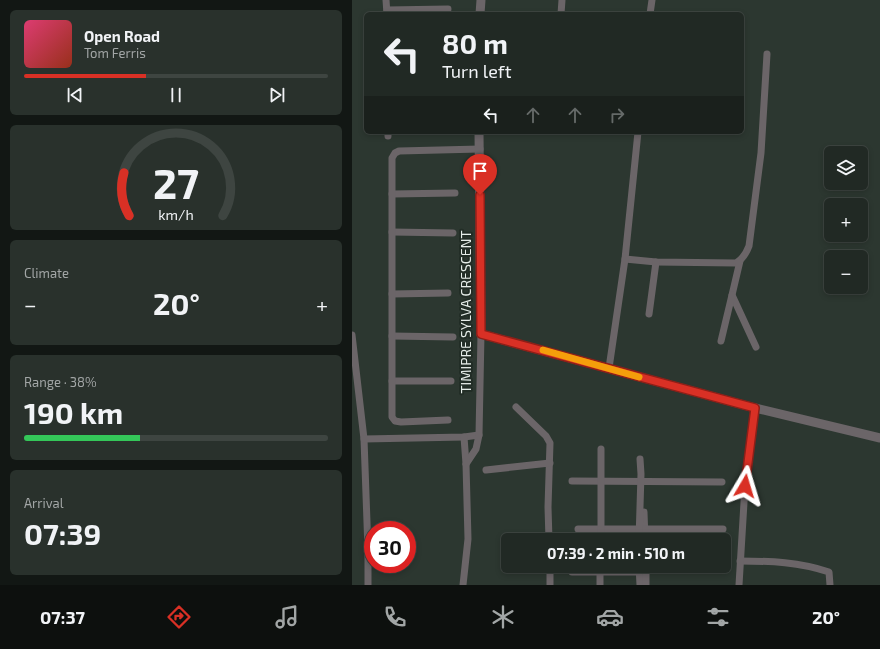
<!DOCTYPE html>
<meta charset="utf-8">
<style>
body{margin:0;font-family:"Exo 2",sans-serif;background:#29312c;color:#f1f3f6;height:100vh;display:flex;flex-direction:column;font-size:15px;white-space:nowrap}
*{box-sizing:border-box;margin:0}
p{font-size:13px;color:#a2a6a6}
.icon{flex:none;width:22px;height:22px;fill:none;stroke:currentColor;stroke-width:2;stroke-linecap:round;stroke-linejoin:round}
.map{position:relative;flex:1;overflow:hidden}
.drawer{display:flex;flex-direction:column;gap:10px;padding:10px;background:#121714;width:352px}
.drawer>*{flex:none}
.top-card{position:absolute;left:12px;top:12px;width:380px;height:122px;border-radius:6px;box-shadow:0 2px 6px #0003,0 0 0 1px #3e4541;background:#212924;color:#f1f3f6;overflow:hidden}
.buttons{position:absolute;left:472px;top:146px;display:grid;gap:8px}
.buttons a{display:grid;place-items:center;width:44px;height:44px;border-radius:6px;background:#212924;box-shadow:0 2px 6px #0003,0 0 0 1px #3e4541;font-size:20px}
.speed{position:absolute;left:12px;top:521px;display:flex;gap:8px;font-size:20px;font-weight:700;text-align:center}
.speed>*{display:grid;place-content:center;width:52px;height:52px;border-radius:50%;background:#212924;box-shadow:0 2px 6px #0003,0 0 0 1px #3e4541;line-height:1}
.speed .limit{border:6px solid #d22;background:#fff;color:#111}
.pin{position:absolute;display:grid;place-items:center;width:34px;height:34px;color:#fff;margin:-41px -17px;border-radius:50% 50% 50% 0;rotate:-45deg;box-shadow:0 0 4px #0007}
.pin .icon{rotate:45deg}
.me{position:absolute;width:44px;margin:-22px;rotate:7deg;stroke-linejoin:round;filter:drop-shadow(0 0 3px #0008)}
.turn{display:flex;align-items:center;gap:14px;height:84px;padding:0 12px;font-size:18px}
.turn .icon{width:52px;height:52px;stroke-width:2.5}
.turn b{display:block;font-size:28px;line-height:34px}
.lanes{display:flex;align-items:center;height:38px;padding:0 12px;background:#0003;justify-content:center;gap:20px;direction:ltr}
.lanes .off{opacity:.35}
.big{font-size:30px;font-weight:700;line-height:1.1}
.drawer .tile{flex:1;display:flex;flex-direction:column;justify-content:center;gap:6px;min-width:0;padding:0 14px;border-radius:6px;background:#29312c}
.drawer .dial{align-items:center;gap:0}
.dial svg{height:104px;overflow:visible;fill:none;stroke:#3e4541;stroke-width:7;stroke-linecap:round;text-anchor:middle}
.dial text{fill:#f1f3f6;stroke:none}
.song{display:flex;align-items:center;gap:12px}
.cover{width:48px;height:48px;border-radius:6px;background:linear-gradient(135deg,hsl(340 70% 55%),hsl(10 70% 35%))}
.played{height:4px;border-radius:2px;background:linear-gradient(90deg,#d93025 40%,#3e4541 40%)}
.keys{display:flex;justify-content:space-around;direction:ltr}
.heat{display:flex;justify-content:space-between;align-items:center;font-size:22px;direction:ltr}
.charge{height:6px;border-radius:3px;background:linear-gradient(90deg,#34c759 38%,#3e4541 0)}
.trip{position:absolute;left:149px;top:533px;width:230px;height:40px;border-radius:6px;background:#212924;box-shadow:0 2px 6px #0003,0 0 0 1px #3e4541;font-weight:700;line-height:40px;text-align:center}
.menu{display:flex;height:64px;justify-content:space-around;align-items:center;background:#0d100e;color:#a2a6a6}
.menu .icon{width:28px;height:28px}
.menu .current{color:#d93025}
.menu b{font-size:18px;color:#f1f3f6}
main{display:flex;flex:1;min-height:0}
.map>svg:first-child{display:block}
</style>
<main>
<section class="drawer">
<div class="tile">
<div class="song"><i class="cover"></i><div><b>Open Road</b><p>Tom Ferris</p></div></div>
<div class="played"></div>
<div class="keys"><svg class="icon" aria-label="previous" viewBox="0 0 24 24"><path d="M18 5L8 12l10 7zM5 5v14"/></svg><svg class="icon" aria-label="pause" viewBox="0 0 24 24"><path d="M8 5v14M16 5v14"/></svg><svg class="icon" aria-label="next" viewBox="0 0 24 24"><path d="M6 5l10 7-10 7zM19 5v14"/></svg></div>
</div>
<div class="tile dial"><svg viewBox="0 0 100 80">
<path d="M14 69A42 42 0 1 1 86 69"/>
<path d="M14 69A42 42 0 0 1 10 36" stroke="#d93025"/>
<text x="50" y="56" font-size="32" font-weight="700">27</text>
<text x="50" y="72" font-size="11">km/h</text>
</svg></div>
<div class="tile"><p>Climate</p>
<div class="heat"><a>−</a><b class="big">20°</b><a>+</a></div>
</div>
<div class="tile"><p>Range · 38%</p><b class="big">190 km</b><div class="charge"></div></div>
<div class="tile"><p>Arrival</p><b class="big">07:39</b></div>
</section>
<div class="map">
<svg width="528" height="585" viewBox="0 0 528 585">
<rect width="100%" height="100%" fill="#2c3730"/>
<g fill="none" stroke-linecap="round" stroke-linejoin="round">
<!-- minor -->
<g stroke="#6b6568" stroke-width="7">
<path d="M34 0 35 14"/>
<path d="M35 10 96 9"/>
<path d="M209 14 210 0"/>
<path d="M298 14 300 0"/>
<path d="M36 132V136"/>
<path d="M40 194 103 193"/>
<path d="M40 232 101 233"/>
<path d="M273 259 304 262 384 263C391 259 394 254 397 246L409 153 415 54"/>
<path d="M388 261 380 295 404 347"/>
<path d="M40 294 96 293"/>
<path d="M297 314 304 262"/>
<path d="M0 335 12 439 16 550V585"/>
<path d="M40 336 101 337"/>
<path d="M369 341 380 295"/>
<path d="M257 368 273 259 286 132"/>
<path d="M40 381H99"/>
<path d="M164 407 194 436 198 443 196 507 197 540"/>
<path d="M96 420 49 422 43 421 40 417V158L43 153 47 151 128 149"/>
<path d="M12 439 112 437 127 435"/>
<path d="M114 464 124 449 127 435 129 334"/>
<path d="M134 470 198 463"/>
<path d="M220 481 370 482"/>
<path d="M292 512 293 540"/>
<path d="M226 529H287"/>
<path d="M293 529H371"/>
<path d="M249 540V449"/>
<path d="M287 540 289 474 288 459"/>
<path d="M372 552H373"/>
<path d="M388 561C419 561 447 562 477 572L478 585"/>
<path d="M198 566V585"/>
<path d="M287 566 288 585"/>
<path d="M294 566V585"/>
<path d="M220 572H287"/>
<path d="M111 585 116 539 114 464 112 437"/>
<path d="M248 585V566"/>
<path d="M387 585 393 486 403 408"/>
</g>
<!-- tertiary -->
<g stroke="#6b6568" stroke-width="9">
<path d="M128 14 129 0"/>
<path d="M127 132 129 334 403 408 528 438"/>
</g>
</g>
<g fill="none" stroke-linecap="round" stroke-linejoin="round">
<defs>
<path id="route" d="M128 195 129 334 403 408 393 486"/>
</defs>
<!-- route casing -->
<use href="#route" stroke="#8d1f18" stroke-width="10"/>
<!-- route -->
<use href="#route" stroke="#d93025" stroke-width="7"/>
<!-- slow -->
<path stroke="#f59e0b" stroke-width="7" d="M191 350 287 377"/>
</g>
<g text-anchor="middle" stroke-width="4" stroke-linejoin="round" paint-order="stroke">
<!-- street labels -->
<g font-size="14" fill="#e6ede9" stroke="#222d26">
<text transform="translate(114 312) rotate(-90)" y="5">TIMIPRE SYLVA CRESCENT</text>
</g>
</g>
</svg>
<div class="buttons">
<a><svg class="icon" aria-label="layers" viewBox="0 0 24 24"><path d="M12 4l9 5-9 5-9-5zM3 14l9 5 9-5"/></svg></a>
<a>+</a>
<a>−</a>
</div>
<div class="speed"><div class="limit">30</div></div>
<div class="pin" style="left:128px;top:195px;background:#d93025"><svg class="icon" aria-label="arrive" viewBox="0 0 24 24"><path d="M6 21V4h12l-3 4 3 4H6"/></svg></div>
<svg class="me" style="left:393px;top:486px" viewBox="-20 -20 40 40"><path d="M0-17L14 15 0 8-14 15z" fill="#d93025" stroke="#fff" stroke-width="4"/></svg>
<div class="trip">07:39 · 2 min · 510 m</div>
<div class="top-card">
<div class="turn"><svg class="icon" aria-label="left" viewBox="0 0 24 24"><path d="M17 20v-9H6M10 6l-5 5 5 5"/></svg><div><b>80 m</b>Turn left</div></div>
<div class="lanes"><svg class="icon" aria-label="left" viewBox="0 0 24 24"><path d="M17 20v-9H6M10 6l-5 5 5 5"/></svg><svg class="icon off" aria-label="ahead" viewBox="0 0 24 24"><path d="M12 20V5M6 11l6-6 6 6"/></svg><svg class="icon off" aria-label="ahead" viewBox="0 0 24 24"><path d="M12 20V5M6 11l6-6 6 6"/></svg><svg class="icon off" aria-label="right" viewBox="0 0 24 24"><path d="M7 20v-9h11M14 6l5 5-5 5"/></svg></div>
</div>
</div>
</main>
<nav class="menu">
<b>07:37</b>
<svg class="icon current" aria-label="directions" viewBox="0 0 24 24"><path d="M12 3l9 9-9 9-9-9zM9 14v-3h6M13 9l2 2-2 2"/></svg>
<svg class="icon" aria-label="music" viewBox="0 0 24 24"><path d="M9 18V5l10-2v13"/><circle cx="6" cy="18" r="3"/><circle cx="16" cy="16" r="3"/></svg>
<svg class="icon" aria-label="phone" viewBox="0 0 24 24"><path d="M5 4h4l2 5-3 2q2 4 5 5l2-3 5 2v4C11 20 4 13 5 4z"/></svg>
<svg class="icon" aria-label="climate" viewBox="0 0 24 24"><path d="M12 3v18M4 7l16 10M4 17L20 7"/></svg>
<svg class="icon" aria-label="car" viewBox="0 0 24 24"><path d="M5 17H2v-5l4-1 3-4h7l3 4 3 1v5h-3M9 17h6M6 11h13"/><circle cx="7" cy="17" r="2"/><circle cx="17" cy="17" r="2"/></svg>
<svg class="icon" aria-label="filters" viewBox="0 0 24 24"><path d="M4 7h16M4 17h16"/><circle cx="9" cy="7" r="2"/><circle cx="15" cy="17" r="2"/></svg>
<b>20°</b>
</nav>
